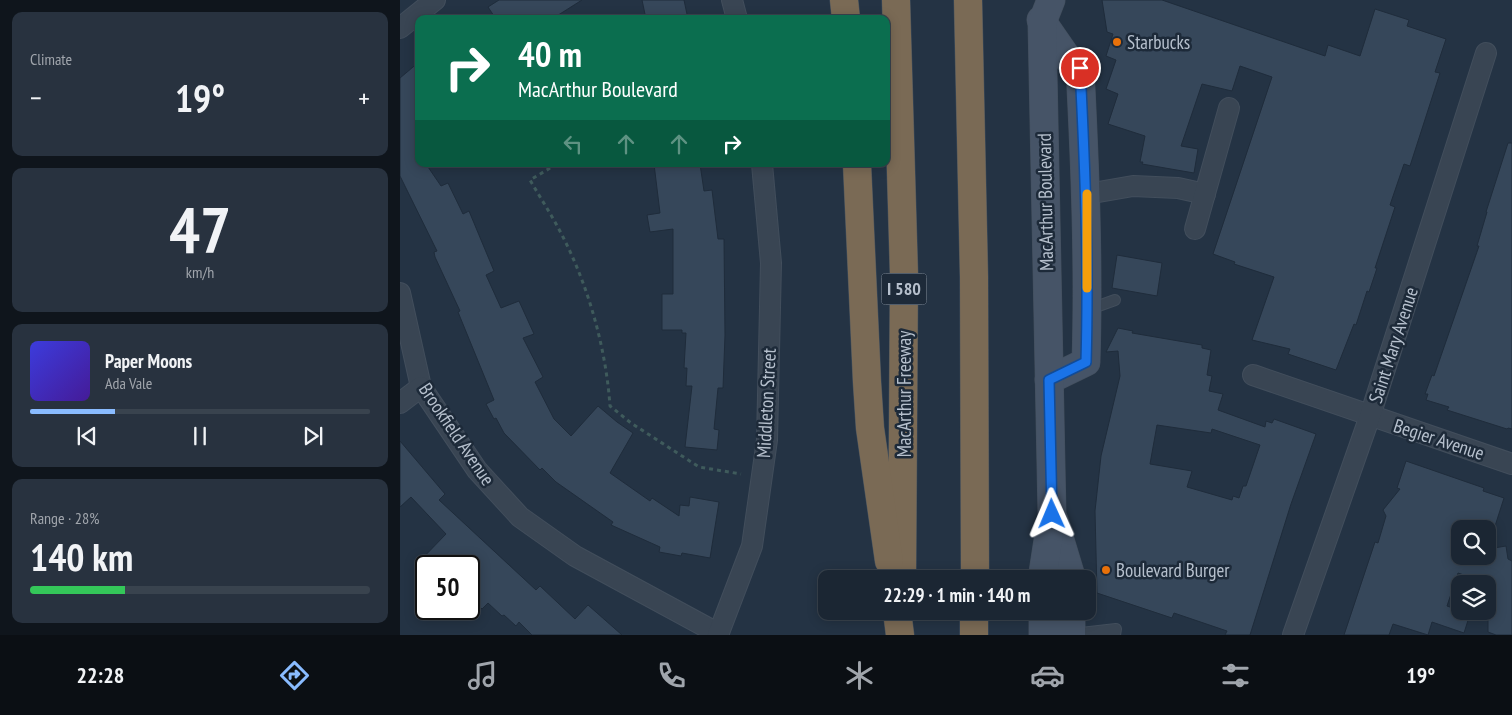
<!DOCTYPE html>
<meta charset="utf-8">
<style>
body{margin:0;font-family:"PT Sans Narrow",sans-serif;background:#28323f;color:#f1f3f6;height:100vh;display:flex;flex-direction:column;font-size:19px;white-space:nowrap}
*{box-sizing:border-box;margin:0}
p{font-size:16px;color:#a0a5ac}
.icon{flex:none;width:28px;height:28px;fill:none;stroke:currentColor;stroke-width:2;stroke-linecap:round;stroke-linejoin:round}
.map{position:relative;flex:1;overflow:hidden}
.sheet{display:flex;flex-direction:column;gap:12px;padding:12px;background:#0f151c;width:400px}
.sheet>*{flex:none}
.top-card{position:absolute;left:15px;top:15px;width:475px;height:152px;border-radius:10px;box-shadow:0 2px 12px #0003,0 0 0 1px #39434e;background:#0b6e4f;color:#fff;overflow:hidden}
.tools{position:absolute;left:1051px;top:520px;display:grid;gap:10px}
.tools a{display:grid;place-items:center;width:45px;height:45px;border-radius:10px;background:#1b2633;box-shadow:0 2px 12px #0003,0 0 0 1px #39434e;font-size:25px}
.speed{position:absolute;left:15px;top:555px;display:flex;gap:10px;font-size:25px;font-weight:700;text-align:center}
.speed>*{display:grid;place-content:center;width:65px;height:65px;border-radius:50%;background:#1b2633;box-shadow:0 2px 12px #0003,0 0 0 1px #39434e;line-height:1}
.speed .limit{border:2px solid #111;border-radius:8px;background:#fff;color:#111}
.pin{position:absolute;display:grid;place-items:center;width:42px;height:42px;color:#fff;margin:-21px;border:2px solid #fff;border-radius:50%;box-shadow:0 1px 5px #0007}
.me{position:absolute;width:55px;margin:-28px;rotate:359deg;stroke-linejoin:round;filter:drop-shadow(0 0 4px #0008)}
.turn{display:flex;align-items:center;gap:18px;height:105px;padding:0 20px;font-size:22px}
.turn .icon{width:65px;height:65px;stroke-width:2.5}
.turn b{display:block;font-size:35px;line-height:42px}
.lanes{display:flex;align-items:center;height:48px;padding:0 20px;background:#0003;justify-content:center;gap:25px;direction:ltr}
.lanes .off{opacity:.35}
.big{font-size:38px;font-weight:700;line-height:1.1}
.sheet .card{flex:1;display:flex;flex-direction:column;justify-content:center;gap:8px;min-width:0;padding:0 18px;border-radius:10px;background:#28323f}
.sheet .dial{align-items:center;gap:0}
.dial b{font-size:65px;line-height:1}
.song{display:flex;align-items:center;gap:15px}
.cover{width:60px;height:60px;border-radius:8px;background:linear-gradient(135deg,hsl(240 70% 55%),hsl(260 70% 35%))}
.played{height:5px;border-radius:2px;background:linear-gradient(90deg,#89bbff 25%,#39434e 25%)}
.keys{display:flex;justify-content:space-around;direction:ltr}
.heat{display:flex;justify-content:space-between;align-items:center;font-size:28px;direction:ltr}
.charge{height:8px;border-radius:4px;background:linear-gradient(90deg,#34c759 28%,#39434e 0)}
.trip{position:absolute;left:418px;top:570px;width:278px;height:50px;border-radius:10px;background:#1b2633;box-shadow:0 2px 12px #0003,0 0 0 1px #39434e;font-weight:700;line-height:50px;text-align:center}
.tab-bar{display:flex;height:80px;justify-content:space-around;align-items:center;background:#0b0f14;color:#a0a5ac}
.tab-bar .icon{width:35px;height:35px}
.tab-bar .selected{color:#89bbff}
.tab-bar b{font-size:22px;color:#f1f3f6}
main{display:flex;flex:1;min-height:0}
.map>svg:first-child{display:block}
</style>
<main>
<section class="sheet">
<div class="card"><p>Climate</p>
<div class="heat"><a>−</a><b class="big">19°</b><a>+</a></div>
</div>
<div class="card dial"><b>47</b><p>km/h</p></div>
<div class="card">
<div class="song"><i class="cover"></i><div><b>Paper Moons</b><p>Ada Vale</p></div></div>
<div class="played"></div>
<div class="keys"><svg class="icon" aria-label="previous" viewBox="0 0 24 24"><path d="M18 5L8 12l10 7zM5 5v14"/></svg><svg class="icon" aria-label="pause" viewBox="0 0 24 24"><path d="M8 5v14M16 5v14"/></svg><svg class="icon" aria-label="next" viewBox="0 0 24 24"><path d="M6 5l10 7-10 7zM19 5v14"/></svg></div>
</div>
<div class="card"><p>Range · 28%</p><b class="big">140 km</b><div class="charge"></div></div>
</section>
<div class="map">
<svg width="1112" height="635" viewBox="0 0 1112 635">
<rect width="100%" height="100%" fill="#243344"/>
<!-- building -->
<g fill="#36475a" stroke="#1f2c3b" fill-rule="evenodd">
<path d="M99 0H182L152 19H96L88 7Z"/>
<path d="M242 0H284L288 19H246Z"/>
<path d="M702 0H762L925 56 928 45 960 56 975 9 1009 20 1007 26 1046 39 1035 72 1040 73 1010 166 1004 164 990 205 995 207 975 268H977L969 292 967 291 956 325 954 324 936 370 888 354 890 349 852 340 874 277 834 264 835 262 813 254 872 77 840 66 832 91 802 84 781 146 798 149 794 173 742 164 743 162H740L745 136 708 124 718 94 706 89 716 60 706 56 713 34 707 32Z"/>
<path d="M19 62V164H26L41 186 48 183 63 214 69 211 94 271 86 275 101 308 119 301 134 334 123 338 143 377 135 382 154 419 171 436 198 406 217 422 233 433 210 473 250 501 252 498 279 516 280 505 289 506 290 497 319 502 310 558 282 553 281 556 259 552 260 547 211 525 213 522 156 482 142 468 140 470 104 433 96 418 94 419 86 404 94 400 58 312 60 311 35 257 34 252 37 251 0 176V78Z"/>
<path d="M1108 143H1112V429L1108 428 1107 429 1047 410 1049 407 1026 400 1028 394H1025L1032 375 1034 376 1079 246H1077L1087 212H1086Z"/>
<path d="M254 164H300L304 191 312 190 318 239H324L325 335 323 388H318L314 429 319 430 317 450 285 447 292 386H286L287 368H284L286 333H282V330H262V294H273V229L250 232 247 215 260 213Z"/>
<path d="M717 255 762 263 757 296 712 288Z"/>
<path d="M718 328 733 331 732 333 802 345V348L811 350 807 375 812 376 809 391 823 394 818 410 865 427 866 421 872 423 874 419 916 434 891 504 850 635H825L827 631 774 613 772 618 697 593 695 511 701 456 720 376 718 351 706 352ZM757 425 811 433 812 429 860 445 846 486H843L839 498 833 496 832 500 787 487 792 471 750 464Z"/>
<path d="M0 441 45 494 39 500 136 590 140 586 175 619 188 605 222 635H132L119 622 116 626 104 615 102 616 88 603 82 609 69 597V566H15L46 534 11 497 0 507Z"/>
<path d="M1006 461 1084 488 1083 491 1104 498 1088 548V529H1060V556H1088V549L1106 546 1108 559 1112 561V635H1096L1088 632V583L1058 573 1047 606 1070 614 1064 633 1032 622 1028 635 993 624 989 635H944L975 542 978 543 986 516 983 510 1000 489 997 488Z"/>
</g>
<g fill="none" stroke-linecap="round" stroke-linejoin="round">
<defs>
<g id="lane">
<path d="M690 309 715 300"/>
<path d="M672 634 716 629 715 635"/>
</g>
<g id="street">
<path d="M332 0 337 19"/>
<path d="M0 28 35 0"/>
<path d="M687 194 733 186 778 188 805 194"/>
<path d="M795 229 829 108"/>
<path d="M0 293 21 387 77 470 120 517 175 556 319 634"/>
<path d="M853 375 1112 464"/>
<path d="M0 403 21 387"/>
<path d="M318 635 352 546 367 440 371 263 362 164"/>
<path d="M893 635 970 416 1086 53"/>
</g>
<g id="secondary">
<path d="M641 20 668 59 680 68C685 166 689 264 686 362L649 380"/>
<path d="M654 520 670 573V579"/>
<path d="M642 579 652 514 642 23 651 0"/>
<path d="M643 611V635"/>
<path d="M671 611V635"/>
</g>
<g id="highway">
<path d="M444 0 446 19"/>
<path d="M496 0 504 275 502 579"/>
<path d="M568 0 574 277 575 579"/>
<path d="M457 164 467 382 470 428 489 561"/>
<path d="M497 611 500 635"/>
<path d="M574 635V611"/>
</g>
</defs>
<!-- lane casing -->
<use href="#lane" stroke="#424e5c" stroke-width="12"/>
<!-- street casing -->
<use href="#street" stroke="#424e5c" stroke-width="22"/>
<!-- secondary casing -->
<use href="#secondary" stroke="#424e5c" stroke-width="29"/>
<!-- highway casing -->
<use href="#highway" stroke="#43505e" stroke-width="29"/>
<!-- path -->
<path stroke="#3f5b5c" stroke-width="3" stroke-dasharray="4 4" stroke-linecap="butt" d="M157 164 130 180C141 199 153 217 163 237 189 288 206 349 210 406L231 423 299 467 341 474"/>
<!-- lane -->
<use href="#lane" stroke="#394553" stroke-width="10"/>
<!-- street -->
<use href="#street" stroke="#394553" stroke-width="20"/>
<!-- secondary -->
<use href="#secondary" stroke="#465467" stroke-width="28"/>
<!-- highway -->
<use href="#highway" stroke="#7a6a55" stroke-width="28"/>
</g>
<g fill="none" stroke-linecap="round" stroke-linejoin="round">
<defs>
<path id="route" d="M652 514 649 380 686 362C689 264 685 166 680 68"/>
</defs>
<!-- route casing -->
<use href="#route" stroke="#114b97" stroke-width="12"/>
<!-- route -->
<use href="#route" stroke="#1a73e8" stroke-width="9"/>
<!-- slow -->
<path stroke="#f59e0b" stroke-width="9" d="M687 194V288"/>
</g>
<!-- markers -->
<g fill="#e8710a" stroke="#1d2a39" stroke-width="2">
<circle cx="717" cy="42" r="5"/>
<circle cx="706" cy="570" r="5"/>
</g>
<g text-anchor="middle" stroke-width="5" stroke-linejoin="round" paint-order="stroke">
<!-- shield labels -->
<rect fill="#1d2a39" stroke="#8893a1" stroke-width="1" x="481.5" y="273.5" width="45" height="31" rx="4"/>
<g font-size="18" font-weight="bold" fill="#b6c0cd">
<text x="504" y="295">I 580</text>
</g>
<!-- poi labels -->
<g font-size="19" fill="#b6c0cd" stroke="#1d2a39" text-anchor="start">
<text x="727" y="49">Starbucks</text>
<text x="716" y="577">Boulevard Burger</text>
</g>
<!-- street labels -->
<g font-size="19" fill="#b6c0cd" stroke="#1d2a39">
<text transform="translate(645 202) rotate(-91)" y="7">MacArthur Boulevard</text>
<text transform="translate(993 345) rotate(-72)" y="7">Saint Mary Avenue</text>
<text transform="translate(504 394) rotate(-90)" y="7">MacArthur Freeway</text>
<text transform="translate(366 403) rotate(-87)" y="7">Middleton Street</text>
<text transform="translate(57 434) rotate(56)" y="7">Brookfield Avenue</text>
<text transform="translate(1039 439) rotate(18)" y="7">Begier Avenue</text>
</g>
</g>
</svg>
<div class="tools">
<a><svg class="icon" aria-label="search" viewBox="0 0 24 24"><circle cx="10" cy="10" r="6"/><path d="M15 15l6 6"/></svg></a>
<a><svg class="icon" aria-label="layers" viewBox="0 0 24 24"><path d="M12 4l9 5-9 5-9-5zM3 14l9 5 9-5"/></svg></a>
</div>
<div class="speed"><div class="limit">50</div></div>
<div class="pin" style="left:680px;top:68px;background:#d93025"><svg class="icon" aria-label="arrive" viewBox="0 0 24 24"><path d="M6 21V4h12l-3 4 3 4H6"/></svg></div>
<svg class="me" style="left:652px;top:514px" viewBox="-20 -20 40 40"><path d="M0-17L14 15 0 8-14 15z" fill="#1a73e8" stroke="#fff" stroke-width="4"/></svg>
<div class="trip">22:29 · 1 min · 140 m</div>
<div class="top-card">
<div class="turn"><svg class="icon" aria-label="right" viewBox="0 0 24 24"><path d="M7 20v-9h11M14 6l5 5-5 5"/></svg><div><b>40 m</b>MacArthur Boulevard</div></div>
<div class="lanes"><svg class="icon off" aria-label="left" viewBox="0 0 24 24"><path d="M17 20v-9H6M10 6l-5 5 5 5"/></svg><svg class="icon off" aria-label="ahead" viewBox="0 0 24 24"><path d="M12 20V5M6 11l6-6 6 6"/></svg><svg class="icon off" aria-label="ahead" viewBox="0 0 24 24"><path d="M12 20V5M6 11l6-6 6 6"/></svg><svg class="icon" aria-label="right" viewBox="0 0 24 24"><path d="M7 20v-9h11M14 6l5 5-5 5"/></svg></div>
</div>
</div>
</main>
<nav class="tab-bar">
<b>22:28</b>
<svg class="icon selected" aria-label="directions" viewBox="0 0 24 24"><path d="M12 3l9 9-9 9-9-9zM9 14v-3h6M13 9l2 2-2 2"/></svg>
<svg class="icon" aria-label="music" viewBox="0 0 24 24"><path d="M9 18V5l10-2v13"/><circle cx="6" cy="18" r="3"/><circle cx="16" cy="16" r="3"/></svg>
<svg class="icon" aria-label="phone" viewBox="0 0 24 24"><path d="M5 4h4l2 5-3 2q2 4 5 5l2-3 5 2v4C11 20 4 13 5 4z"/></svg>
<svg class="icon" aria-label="climate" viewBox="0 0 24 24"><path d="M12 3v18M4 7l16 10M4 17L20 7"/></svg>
<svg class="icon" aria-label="car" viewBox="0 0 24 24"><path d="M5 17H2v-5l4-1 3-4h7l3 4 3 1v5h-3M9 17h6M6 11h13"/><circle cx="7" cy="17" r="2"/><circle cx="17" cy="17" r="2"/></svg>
<svg class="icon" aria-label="filters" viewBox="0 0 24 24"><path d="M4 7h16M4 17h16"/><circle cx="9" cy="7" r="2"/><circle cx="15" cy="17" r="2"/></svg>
<b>19°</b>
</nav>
